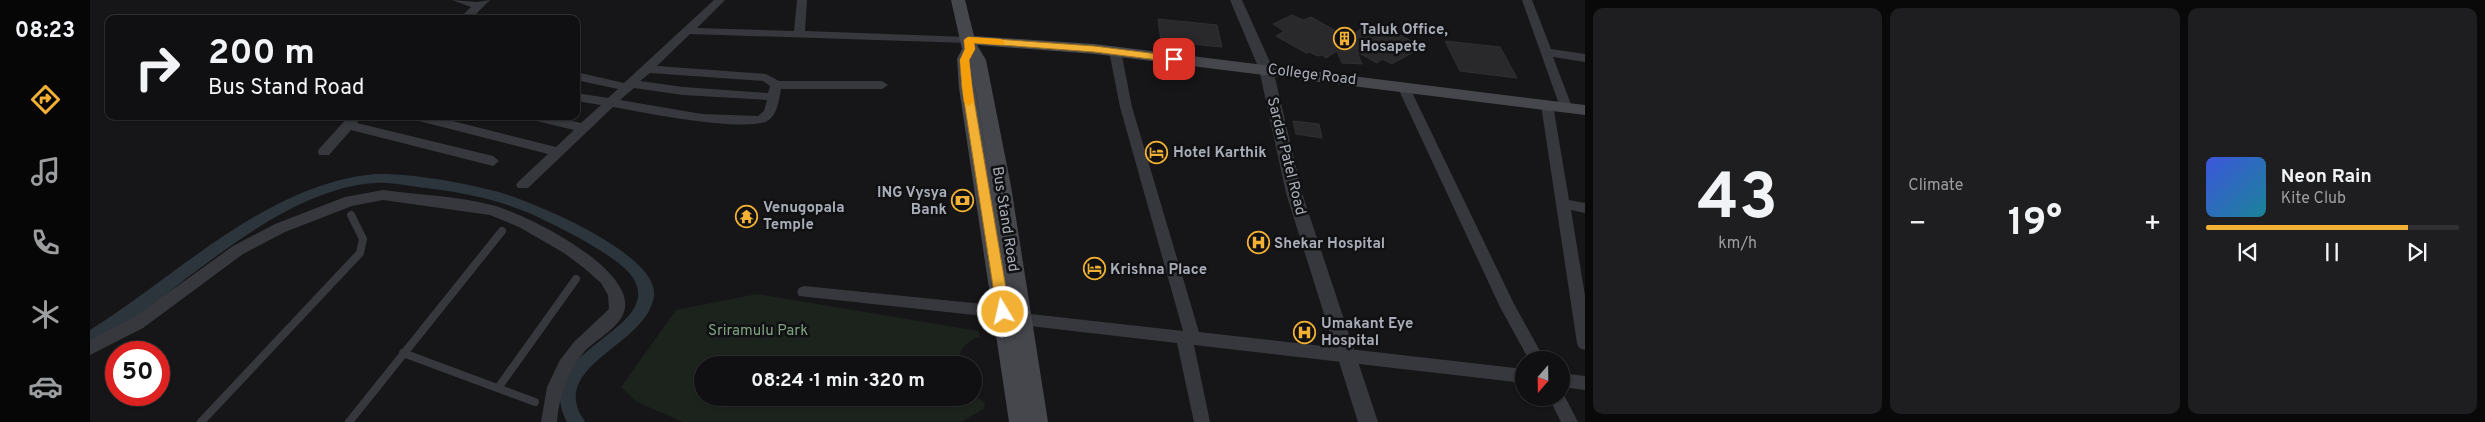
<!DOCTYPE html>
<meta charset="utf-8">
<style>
body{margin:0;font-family:Overpass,sans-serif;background:#1e1e20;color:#f1f3f6;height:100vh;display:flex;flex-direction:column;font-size:19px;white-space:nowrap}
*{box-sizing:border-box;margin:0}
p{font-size:16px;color:#9c9d9f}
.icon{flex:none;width:28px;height:28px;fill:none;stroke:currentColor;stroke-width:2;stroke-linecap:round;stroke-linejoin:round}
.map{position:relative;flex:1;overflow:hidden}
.details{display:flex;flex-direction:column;gap:8px;padding:8px;background:#09090a;width:900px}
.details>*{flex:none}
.hud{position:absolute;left:15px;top:15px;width:475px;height:105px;border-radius:10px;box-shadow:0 1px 4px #0004,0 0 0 1px #303032;background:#101012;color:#f1f3f6;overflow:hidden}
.needle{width:32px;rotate:200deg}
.buttons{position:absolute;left:1425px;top:351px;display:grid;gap:10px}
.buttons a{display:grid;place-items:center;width:55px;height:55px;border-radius:50%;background:#101012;box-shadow:0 1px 4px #0004,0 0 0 1px #303032;font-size:25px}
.speed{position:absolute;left:15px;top:341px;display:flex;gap:10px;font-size:25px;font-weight:700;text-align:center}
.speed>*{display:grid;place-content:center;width:65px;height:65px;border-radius:50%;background:#101012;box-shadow:0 1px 4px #0004,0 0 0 1px #303032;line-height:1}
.speed .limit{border:8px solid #d22;background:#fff;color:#111}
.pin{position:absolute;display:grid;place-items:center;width:42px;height:42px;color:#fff;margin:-21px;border-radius:10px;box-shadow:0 2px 8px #0006}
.me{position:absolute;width:55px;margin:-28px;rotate:351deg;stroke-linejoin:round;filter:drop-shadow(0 0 4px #0008)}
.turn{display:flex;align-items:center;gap:18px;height:105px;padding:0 20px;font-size:22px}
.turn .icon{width:65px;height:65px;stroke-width:2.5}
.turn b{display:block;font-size:35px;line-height:42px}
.big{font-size:38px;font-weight:700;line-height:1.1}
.details .tile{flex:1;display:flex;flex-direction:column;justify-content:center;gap:8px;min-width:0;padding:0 18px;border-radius:10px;background:#1e1e20}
.details .dial{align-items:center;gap:0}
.dial b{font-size:65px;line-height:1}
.song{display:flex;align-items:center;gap:15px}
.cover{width:60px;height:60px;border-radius:8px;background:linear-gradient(135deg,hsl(230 70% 55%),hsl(190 70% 35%))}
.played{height:5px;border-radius:2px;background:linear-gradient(90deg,#f2b134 80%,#303032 80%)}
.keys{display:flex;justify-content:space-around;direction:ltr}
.heat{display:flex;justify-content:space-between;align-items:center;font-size:28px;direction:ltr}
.details .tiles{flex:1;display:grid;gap:8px;grid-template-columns:repeat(3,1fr)}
.trip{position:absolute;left:604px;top:356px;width:288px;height:50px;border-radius:25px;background:#101012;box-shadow:0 1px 4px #0004,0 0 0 1px #303032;font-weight:700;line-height:50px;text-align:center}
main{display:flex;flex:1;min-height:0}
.dock{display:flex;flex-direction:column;width:90px;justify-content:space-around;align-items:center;background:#060607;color:#9c9d9f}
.dock .icon{width:35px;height:35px}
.dock .active{color:#f2b134}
.dock b{font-size:22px;color:#f1f3f6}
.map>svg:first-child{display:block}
</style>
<main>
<nav class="dock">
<b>08:23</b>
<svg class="icon active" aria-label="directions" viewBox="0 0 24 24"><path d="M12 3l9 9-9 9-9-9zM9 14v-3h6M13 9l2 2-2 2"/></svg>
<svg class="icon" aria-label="music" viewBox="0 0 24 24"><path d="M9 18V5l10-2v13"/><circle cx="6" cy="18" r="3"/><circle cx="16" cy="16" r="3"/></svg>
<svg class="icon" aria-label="phone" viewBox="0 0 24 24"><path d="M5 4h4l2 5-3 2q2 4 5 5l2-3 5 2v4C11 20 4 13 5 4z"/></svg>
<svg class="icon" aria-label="climate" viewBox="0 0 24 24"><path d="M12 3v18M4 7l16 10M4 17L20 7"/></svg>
<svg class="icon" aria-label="car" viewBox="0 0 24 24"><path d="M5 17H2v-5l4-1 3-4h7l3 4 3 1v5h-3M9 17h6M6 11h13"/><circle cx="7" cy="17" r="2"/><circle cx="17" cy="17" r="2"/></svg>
</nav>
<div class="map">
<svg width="1495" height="422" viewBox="0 0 1495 422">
<rect width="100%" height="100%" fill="#161618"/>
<!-- green -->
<path fill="#1c231d" d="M667 294 888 331 890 337C875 341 869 350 868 365H612V398H882L883 394 895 403 894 409 871 422H593L547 402 531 387 586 310Z"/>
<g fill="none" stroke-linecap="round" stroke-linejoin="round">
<!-- canal -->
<path fill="#2c353c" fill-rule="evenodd" d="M285 174C321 173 369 182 405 191 439 200 569 253 564 296 558 342 471 362 488 409 489 414 493 417 495 422H477C438 349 576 331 543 278 530 256 463 224 439 213 408 200 376 193 343 189 323 187 303 182 284 183 218 187 149 239 98 277 72 297 30 334 0 345V330C88 275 177 184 285 174Z"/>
</g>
<!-- building -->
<g fill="#29292c" stroke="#303034">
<path d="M1202 15 1213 20 1221 17 1248 32 1254 29 1262 35 1277 25 1287 30 1294 26 1321 41 1316 44 1327 50 1302 64 1292 59 1287 63 1267 52 1272 64 1252 63 1247 51 1236 58 1232 55 1228 56 1219 52 1216 53 1186 36 1194 31 1183 24Z"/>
<path d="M1068 19 1127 25 1132 47 1071 41Z"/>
<path d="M1355 41 1410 47 1427 78 1370 71Z"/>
<path d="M1203 121 1229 124 1232 138 1206 134Z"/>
</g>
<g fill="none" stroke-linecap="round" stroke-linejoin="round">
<!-- service -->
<g stroke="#37383d" stroke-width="8">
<path d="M313 353 445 402"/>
<path d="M408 388 486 279"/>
<path d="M111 422 270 253 273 239 261 215"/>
<path d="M259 422 412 231"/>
</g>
<!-- minor -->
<g fill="#37383d" fill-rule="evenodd">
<path d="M362 0 387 2 400 0 381 19H369L381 7Z"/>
<path d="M624 0H635L607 28 704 31 707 0H717L715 31 878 37 884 40 878 43 600 34 567 66 676 74 689 81H792L798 85 792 89H691C689 99 688 113 679 120 660 134 550 112 523 107L438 188H428L426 185 428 182 458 154 325 120 319 116H343L466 147 484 130 438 119 436 116H461L491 123 511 105 486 101V93L518 98 528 89 486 80V72L534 83ZM560 73 673 81 680 86 678 93 593 87 550 81ZM544 88 593 95 677 100 674 111 668 116 612 114 530 100Z"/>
<path d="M1432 0H1442L1461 49 1495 54V62L1463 57 1482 107 1480 110H1472L1470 107Z"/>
<path d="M1025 48 1031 51 1042 107 1109 332 1434 369V383L1104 345 1120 422H1104L1087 343 931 325 912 318 709 296 707 292 709 288 714 286 913 306 932 313 1093 331 1030 107 1019 51Z"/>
<path d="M1313 82 1319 86 1424 304 1455 360H1439L1410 307 1307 86Z"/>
<path d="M1457 101 1463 105 1479 200 1495 203V213L1481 210 1495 296V350L1489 348 1487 343 1451 105Z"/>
<path d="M259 116H272L267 123 403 156 409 161 403 166 261 130 239 155H229L228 152 229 149Z"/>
<path d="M293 190C329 195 367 196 402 205 436 214 541 266 535 308 532 327 506 339 494 352 477 372 469 396 467 422H451L457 387 470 360 484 342 519 309 518 295 511 283 494 268 474 253 429 227 400 215 293 200 262 206 195 232 153 254 53 328 0 355V340L43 318 143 246 185 224 255 197Z"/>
<path d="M1471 373 1495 376V390L1471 387Z"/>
<path d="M1471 392 1473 393 1488 422H1471L1459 398H1471Z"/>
</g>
<!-- tertiary -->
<path fill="#37383d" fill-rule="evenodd" d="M1140 0H1152L1183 69 1212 193 1288 422H1268L1196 193 1169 69Z"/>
<!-- secondary -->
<path fill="#45474d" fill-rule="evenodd" d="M861 0H875L884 36 1005 44 1495 105V115L1005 54 887 45 896 60 921 186 958 422H919L869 88 867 59 872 49ZM885 87 906 210 885 88Z"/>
</g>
<!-- route -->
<path fill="#f2b134" stroke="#9d7322" d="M878 37 1004 46 1084 56 1089 59 1084 62 1004 52 884 43 885 49 879 60 882 88 920 312 913 317 907 312 872 88 870 60 875 49 874 40Z"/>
<!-- slow -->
<path fill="#f59e0b" d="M878 37 911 39 915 42 911 45 884 43 885 49 879 60 884 102 879 106 874 102 870 60 875 49 874 40Z"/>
<!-- icons -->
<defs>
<symbol id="building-ring" viewBox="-11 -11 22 22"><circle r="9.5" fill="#111113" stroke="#f2b134" stroke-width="1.5"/><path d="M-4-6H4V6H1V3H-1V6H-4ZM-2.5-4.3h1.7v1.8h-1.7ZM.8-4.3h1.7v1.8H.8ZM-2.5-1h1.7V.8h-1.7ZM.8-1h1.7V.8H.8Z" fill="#f2b134"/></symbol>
<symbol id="hotel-ring" viewBox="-11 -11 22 22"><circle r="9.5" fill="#111113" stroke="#f2b134" stroke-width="1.5"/><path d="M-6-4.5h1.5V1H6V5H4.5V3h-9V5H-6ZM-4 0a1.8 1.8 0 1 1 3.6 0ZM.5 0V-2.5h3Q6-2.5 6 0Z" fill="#f2b134"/></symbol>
<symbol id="bank-ring" viewBox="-11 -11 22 22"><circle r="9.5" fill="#111113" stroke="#f2b134" stroke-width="1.5"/><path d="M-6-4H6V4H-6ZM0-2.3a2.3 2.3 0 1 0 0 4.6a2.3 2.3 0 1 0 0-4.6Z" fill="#f2b134"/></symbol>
<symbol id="temple-ring" viewBox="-11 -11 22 22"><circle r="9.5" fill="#111113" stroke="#f2b134" stroke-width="1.5"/><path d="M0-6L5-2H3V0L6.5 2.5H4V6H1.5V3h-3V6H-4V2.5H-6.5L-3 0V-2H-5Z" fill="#f2b134"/></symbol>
<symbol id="hospital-ring" viewBox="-11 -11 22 22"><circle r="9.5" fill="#111113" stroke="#f2b134" stroke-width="1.5"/><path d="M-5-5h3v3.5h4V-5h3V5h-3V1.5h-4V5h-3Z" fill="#f2b134"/></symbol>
</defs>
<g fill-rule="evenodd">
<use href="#building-ring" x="1242" y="26" width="25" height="25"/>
<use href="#hotel-ring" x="1054" y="140" width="25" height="25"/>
<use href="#bank-ring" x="860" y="188" width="25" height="25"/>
<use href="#temple-ring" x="644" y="204" width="25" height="25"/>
<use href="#hospital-ring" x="1156" y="230" width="25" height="25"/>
<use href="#hotel-ring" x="992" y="256" width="25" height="25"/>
<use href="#hospital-ring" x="1202" y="320" width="25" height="25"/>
</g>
<g text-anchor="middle" stroke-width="5" stroke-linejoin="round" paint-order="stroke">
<!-- poi labels -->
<g font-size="15" font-weight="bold" fill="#a8adb8" stroke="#111113" text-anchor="start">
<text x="1270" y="34">Taluk Office,<tspan x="1270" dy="17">Hosapete</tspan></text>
<text x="1083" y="157">Hotel Karthik</text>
<text x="857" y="197" text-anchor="end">ING Vysya<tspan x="857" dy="17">Bank</tspan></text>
<text x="673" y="212">Venugopala<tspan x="673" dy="17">Temple</tspan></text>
<text x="1184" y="248">Shekar Hospital</text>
<text x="1020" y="274">Krishna Place</text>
<text x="1231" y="328">Umakant Eye<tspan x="1231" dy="17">Hospital</tspan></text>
</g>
<!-- street labels -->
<g font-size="15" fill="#a8adb8" stroke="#111113">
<text transform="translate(1222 74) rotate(7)" y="5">College Road</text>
<text transform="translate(1197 156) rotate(76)" y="5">Sardar Patel Road</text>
<text transform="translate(916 219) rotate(81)" y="5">Bus Stand Road</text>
</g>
<!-- park labels -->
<g font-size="15" fill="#7fa381" stroke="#111113">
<text x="668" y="335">Sriramulu Park</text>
</g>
</g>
</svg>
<div class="buttons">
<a><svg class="needle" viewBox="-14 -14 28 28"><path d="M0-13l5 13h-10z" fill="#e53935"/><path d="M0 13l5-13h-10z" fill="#9c9d9f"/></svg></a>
</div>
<div class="speed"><div class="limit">50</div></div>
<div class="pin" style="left:1084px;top:59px;background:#d93025"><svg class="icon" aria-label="arrive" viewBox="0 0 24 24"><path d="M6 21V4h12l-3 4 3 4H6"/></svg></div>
<svg class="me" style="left:913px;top:312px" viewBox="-20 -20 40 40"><circle r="17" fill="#f2b134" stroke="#fff" stroke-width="3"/><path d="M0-11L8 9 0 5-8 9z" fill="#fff"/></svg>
<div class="trip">08:24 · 1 min · 320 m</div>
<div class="hud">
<div class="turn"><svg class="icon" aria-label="right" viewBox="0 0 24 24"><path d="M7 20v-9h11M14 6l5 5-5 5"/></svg><div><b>200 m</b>Bus Stand Road</div></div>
</div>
</div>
<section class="details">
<div class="tiles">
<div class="tile dial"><b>43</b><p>km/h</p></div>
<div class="tile"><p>Climate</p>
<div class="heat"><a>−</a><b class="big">19°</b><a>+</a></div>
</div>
<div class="tile">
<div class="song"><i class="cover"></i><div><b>Neon Rain</b><p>Kite Club</p></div></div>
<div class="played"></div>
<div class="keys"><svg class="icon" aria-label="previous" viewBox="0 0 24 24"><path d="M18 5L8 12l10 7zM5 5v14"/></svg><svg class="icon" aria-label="pause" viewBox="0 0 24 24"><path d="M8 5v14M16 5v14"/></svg><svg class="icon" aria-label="next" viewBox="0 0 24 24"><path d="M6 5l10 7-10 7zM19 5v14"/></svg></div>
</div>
</div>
</section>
</main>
